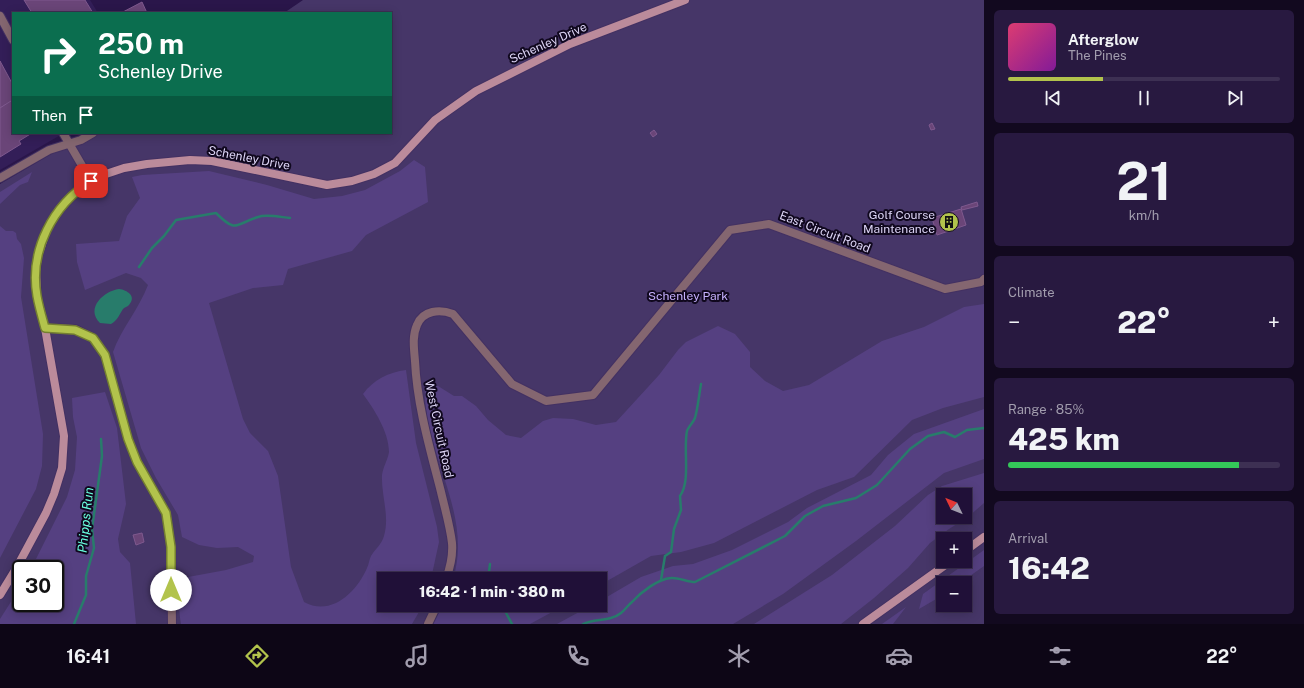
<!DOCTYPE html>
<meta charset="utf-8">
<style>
body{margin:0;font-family:"Public Sans",sans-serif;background:#281940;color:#f1f3f6;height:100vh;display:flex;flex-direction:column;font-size:15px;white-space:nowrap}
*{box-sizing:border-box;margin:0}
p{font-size:13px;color:#a29dae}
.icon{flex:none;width:22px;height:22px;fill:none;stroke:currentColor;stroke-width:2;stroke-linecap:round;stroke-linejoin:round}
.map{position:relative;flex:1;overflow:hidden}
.details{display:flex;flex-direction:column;gap:10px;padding:10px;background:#12091f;width:320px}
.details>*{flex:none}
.top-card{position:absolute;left:12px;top:12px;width:380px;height:122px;border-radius:0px;box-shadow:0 2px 10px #0003,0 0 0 1px #3d3053;background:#0b6e4f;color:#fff;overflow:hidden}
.needle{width:26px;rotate:313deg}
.controls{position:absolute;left:936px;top:488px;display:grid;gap:8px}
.controls a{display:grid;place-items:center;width:36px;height:36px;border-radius:0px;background:#201038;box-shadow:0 2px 10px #0003,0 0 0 1px #3d3053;font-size:20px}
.speed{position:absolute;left:12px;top:560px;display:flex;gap:8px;font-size:20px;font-weight:700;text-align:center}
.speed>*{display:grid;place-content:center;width:52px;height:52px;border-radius:50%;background:#201038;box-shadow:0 2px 10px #0003,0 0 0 1px #3d3053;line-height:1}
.speed .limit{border:2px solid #111;border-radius:6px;background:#fff;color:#111}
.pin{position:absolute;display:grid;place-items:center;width:34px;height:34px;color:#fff;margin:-17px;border-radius:8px;box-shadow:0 2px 6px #0006}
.me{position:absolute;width:44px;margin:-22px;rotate:0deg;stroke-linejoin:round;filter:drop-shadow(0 0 3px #0008)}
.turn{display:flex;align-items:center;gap:14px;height:84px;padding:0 20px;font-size:18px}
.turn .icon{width:52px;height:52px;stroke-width:2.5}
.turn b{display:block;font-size:28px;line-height:34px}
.then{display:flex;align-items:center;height:38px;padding:0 20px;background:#0003;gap:8px;font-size:15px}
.big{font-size:30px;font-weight:800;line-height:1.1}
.details .widget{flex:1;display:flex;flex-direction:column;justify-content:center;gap:6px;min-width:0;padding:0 14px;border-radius:6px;background:#281940}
.details .dial{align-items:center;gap:0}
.dial b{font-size:52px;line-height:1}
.song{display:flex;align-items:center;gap:12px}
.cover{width:48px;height:48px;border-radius:6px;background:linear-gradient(135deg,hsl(340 70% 55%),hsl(290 70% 35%))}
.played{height:4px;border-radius:2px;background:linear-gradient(90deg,#b2c34c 35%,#3d3053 35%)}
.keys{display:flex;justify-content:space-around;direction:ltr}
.heat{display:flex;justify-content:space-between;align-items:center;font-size:22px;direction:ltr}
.charge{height:6px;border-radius:3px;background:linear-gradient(90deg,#34c759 85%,#3d3053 0)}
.trip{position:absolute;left:377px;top:572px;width:230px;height:40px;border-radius:0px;background:#201038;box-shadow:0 2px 10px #0003,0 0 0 1px #3d3053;font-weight:800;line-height:40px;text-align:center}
.tabs{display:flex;height:64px;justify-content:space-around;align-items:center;background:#0d0616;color:#a29dae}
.tabs .icon{width:28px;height:28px}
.tabs .on{color:#b2c34c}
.tabs b{font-size:18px;color:#f1f3f6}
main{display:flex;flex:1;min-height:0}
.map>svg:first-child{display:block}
</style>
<main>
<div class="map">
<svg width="984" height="624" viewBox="0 0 984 624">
<rect width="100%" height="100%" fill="#2a164a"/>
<!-- built -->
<path fill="#331e58" d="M0 0H90L98 13H13V133H64L0 170Z"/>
<!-- green -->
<path fill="#463668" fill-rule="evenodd" d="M303 0H984V624H0V184L87 133H391V13H284ZM943 495H965V517H943ZM943 539H965V561H943ZM21 569H55V603H21ZM384 579H600V605H384ZM943 583H965V605H943Z"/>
<!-- forest -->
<g fill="#554081" fill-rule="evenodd">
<path d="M414 160 425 167 428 202 366 235 352 251 288 269 283 285 253 288 209 303 243 419 250 433 268 451 278 476 291 567 304 602C331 617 357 592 367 568 369 564 369 560 371 556 375 549 382 544 384 536 390 516 381 495 382 475 383 467 388 459 389 452 389 432 374 409 363 394 373 380 389 372 406 370L416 443 437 527 439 542 431 579H384V605H423L412 624H181C178 606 178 592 188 577L226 570 253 562 254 556 238 547 217 548 199 545 182 537 178 515 156 478 141 448 113 352C121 329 139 309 148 285L141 278 126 273 85 290 77 262 76 244 119 241 127 216 140 198 132 177 142 175 209 171 267 185 314 199 342 196 365 190 400 171Z"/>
<path d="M32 172 28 182 20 185 0 204V192Z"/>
<path d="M0 226 6 231H13L16 233 17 239 21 244 24 258 21 297 43 434 42 466 36 489 0 558Z"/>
<path d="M984 304V397L943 408 912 420 854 477 817 490 714 543 681 552 651 556 600 585V579H453C474 514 422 451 425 386H438L454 396H462L476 406 488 420 506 435 521 438 543 421 553 418 573 419 596 425 616 422 659 375 678 350 686 342 718 326 735 334 750 352V367L765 381 783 391 809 385 882 341 924 327 964 307Z"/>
<path d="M105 392 117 428 126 504 118 539 120 552 130 563 136 624H0V619L21 586V603H55V569H31L67 497 75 470 77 437 73 417 72 398Z"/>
<path d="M984 409V459L944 473 856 541 783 594 733 624H557L592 605H600V601L641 577 673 566 693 564 732 550 788 522 807 508 871 475 888 455 914 434Z"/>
<path d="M984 473V503L968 517 949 529 930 543 908 568 874 598 841 624H754L832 575 895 526 928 495 942 486ZM943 495H965V517H943Z"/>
<path d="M984 550V566L960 583H943V595L919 609 923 594Z"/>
<path d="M443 605H565L530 624H433Z"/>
<path d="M906 607 893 624H882Z"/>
</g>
<!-- water -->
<path fill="#287c6b" d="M119 289C127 290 137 296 129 305 127 307 125 307 123 309 119 315 118 320 111 324L100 323C85 308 104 291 119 289Z"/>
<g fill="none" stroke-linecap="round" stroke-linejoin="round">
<!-- stream -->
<g stroke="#287c6b" stroke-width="2.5">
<path d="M139 267 152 248 164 236 176 220 216 213C237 234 235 224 258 217 266 214 280 217 290 218"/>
<path d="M490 564 489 572 494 579"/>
<path d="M661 580 665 556 671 552 674 529 681 510 680 496C691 481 683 450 687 431 688 427 693 423 695 418 698 407 699 395 701 384"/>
<path d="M506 605 505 611 512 624"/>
<path d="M74 624 86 595V576L94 548 92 529 102 456 101 439"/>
<path d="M583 624C595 618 610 622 621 613 625 610 628 605 632 602 641 592 658 579 671 578 677 577 688 582 695 582L785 536 805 516 823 506 856 498 877 485 910 449 928 436 944 432 955 437 967 430 984 428"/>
</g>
</g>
<!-- building -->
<g fill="#6a4578" stroke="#7f598e">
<path d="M24 0H85L93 13H32Z"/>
<path d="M142 2 147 13H121Z"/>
<path d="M0 61 13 85V100L0 108Z"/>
<path d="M11 101 13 104V133H32L19 141 21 144 0 157V108Z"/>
<path d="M932 123 935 129 931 130 929 125Z"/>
<path d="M654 130 657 134 653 137 650 133Z"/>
<path d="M977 202 978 206 962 210 961 207Z"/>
<path d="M961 209 966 225 937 235 932 218Z"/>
<path d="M142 533 144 542 136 545 133 535Z"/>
</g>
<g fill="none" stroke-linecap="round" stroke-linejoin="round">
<defs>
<g id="street">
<path d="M0 16 13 40"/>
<path d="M63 133 91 181"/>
<path d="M0 178 49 150 81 140 93 133"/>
<path d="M45 328 75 329 93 338 105 355 128 439 137 462 166 513 171 547 172 624"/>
<path d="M446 579C450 568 453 555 452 543 450 526 445 509 441 492 430 449 417 405 415 361 414 349 412 336 417 325 423 310 440 309 453 314L512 384 546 401 593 395 730 230 769 224 945 289 981 282 984 279"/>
<path d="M428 624 437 605"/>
</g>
<g id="secondary">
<path d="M965 551 984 537"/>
<path d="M0 595 17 567 46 513 54 494 62 468 64 436 45 328 37 296 36 271 38 256 47 229 59 210 77 191 106 174 124 168 147 164 190 160 212 161 327 185 352 181 374 174 395 163 435 120 476 91 570 44 685 0"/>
<path d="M863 624 951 561"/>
</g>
</defs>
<!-- street casing -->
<use href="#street" stroke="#433162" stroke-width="10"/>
<!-- secondary casing -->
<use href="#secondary" stroke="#433162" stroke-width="10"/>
<!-- street -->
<use href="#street" stroke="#846670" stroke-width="8"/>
<!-- secondary -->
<use href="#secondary" stroke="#bb8b9b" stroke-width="8"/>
</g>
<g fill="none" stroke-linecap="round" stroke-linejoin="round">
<defs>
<path id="route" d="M91 181C53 205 29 250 37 296 39 307 42 317 45 328L75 330 93 338 105 355 128 439 137 462 166 513 171 547V590"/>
</defs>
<!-- route casing -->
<use href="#route" stroke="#747f31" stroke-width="10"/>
<!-- route -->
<use href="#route" stroke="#b2c34c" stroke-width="7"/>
</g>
<!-- icons -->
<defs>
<symbol id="building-disc" viewBox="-11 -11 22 22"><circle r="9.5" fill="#b2c34c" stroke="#10081e"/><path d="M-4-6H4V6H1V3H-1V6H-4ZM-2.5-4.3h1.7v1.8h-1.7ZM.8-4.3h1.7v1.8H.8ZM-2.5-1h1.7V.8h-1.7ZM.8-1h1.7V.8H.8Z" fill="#111"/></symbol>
</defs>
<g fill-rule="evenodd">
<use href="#building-disc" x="938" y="211" width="22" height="22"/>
</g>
<g text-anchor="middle" stroke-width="4" stroke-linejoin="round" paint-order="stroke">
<!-- street labels -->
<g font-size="12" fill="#ddd5f6" stroke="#10081e">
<text transform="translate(548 43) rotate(-24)" y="4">Schenley Drive</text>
<text transform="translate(249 158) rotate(11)" y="4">Schenley Drive</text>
<text transform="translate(825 232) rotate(21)" y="4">East Circuit Road</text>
<text transform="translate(439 429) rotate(78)" y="4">West Circuit Road</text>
</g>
<!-- poi labels -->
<g font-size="12" fill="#ddd5f6" stroke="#10081e" text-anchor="end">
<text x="935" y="219">Golf Course<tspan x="935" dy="14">Maintenance</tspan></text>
</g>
<!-- park labels -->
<g font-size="12" fill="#c6b1fd" stroke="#10081e">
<text x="688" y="300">Schenley Park</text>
</g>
<!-- water labels -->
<g font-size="13" font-style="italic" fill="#68fddd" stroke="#10081e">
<text transform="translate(85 520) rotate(-84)" y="5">Phipps Run</text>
</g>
</g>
</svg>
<div class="controls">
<a><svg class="needle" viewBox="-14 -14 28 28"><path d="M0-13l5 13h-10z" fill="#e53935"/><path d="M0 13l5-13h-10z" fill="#a29dae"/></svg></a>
<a>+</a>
<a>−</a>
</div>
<div class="speed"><div class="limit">30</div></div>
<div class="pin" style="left:91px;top:181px;background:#d93025"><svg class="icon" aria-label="arrive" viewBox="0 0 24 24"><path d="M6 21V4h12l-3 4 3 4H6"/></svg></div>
<svg class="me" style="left:171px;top:590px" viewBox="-20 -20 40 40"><circle r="19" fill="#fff"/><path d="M0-13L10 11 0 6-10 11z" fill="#b2c34c"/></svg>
<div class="trip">16:42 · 1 min · 380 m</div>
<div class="top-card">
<div class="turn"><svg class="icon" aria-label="right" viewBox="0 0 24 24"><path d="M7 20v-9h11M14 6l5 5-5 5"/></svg><div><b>250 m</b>Schenley Drive</div></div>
<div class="then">Then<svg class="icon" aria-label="arrive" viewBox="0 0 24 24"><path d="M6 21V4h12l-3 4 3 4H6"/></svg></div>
</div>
</div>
<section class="details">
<div class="widget">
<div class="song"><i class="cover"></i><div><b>Afterglow</b><p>The Pines</p></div></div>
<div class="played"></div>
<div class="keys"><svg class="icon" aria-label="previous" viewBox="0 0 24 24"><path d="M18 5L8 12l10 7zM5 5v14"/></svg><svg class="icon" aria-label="pause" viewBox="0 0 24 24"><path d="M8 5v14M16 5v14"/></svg><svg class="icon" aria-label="next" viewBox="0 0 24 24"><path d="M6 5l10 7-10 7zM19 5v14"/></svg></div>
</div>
<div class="widget dial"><b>21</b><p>km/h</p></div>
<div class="widget"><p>Climate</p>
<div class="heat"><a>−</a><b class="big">22°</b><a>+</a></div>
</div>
<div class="widget"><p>Range · 85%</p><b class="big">425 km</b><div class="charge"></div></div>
<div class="widget"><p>Arrival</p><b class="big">16:42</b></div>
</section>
</main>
<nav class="tabs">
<b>16:41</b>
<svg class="icon on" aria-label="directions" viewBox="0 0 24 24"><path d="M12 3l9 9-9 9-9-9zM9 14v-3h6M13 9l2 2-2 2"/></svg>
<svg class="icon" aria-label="music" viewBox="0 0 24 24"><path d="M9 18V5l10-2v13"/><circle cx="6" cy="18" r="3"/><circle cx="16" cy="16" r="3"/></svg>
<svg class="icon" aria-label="phone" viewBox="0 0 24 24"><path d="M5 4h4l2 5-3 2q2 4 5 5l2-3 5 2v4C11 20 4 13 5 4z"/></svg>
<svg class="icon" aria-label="climate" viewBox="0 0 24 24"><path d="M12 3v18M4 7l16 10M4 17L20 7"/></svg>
<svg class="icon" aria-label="car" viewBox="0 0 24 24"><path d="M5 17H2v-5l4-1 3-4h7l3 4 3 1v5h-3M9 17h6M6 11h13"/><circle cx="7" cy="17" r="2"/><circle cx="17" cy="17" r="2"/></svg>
<svg class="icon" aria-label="filters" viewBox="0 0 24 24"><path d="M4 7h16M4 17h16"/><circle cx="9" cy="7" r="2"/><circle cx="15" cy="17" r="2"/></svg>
<b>22°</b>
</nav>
